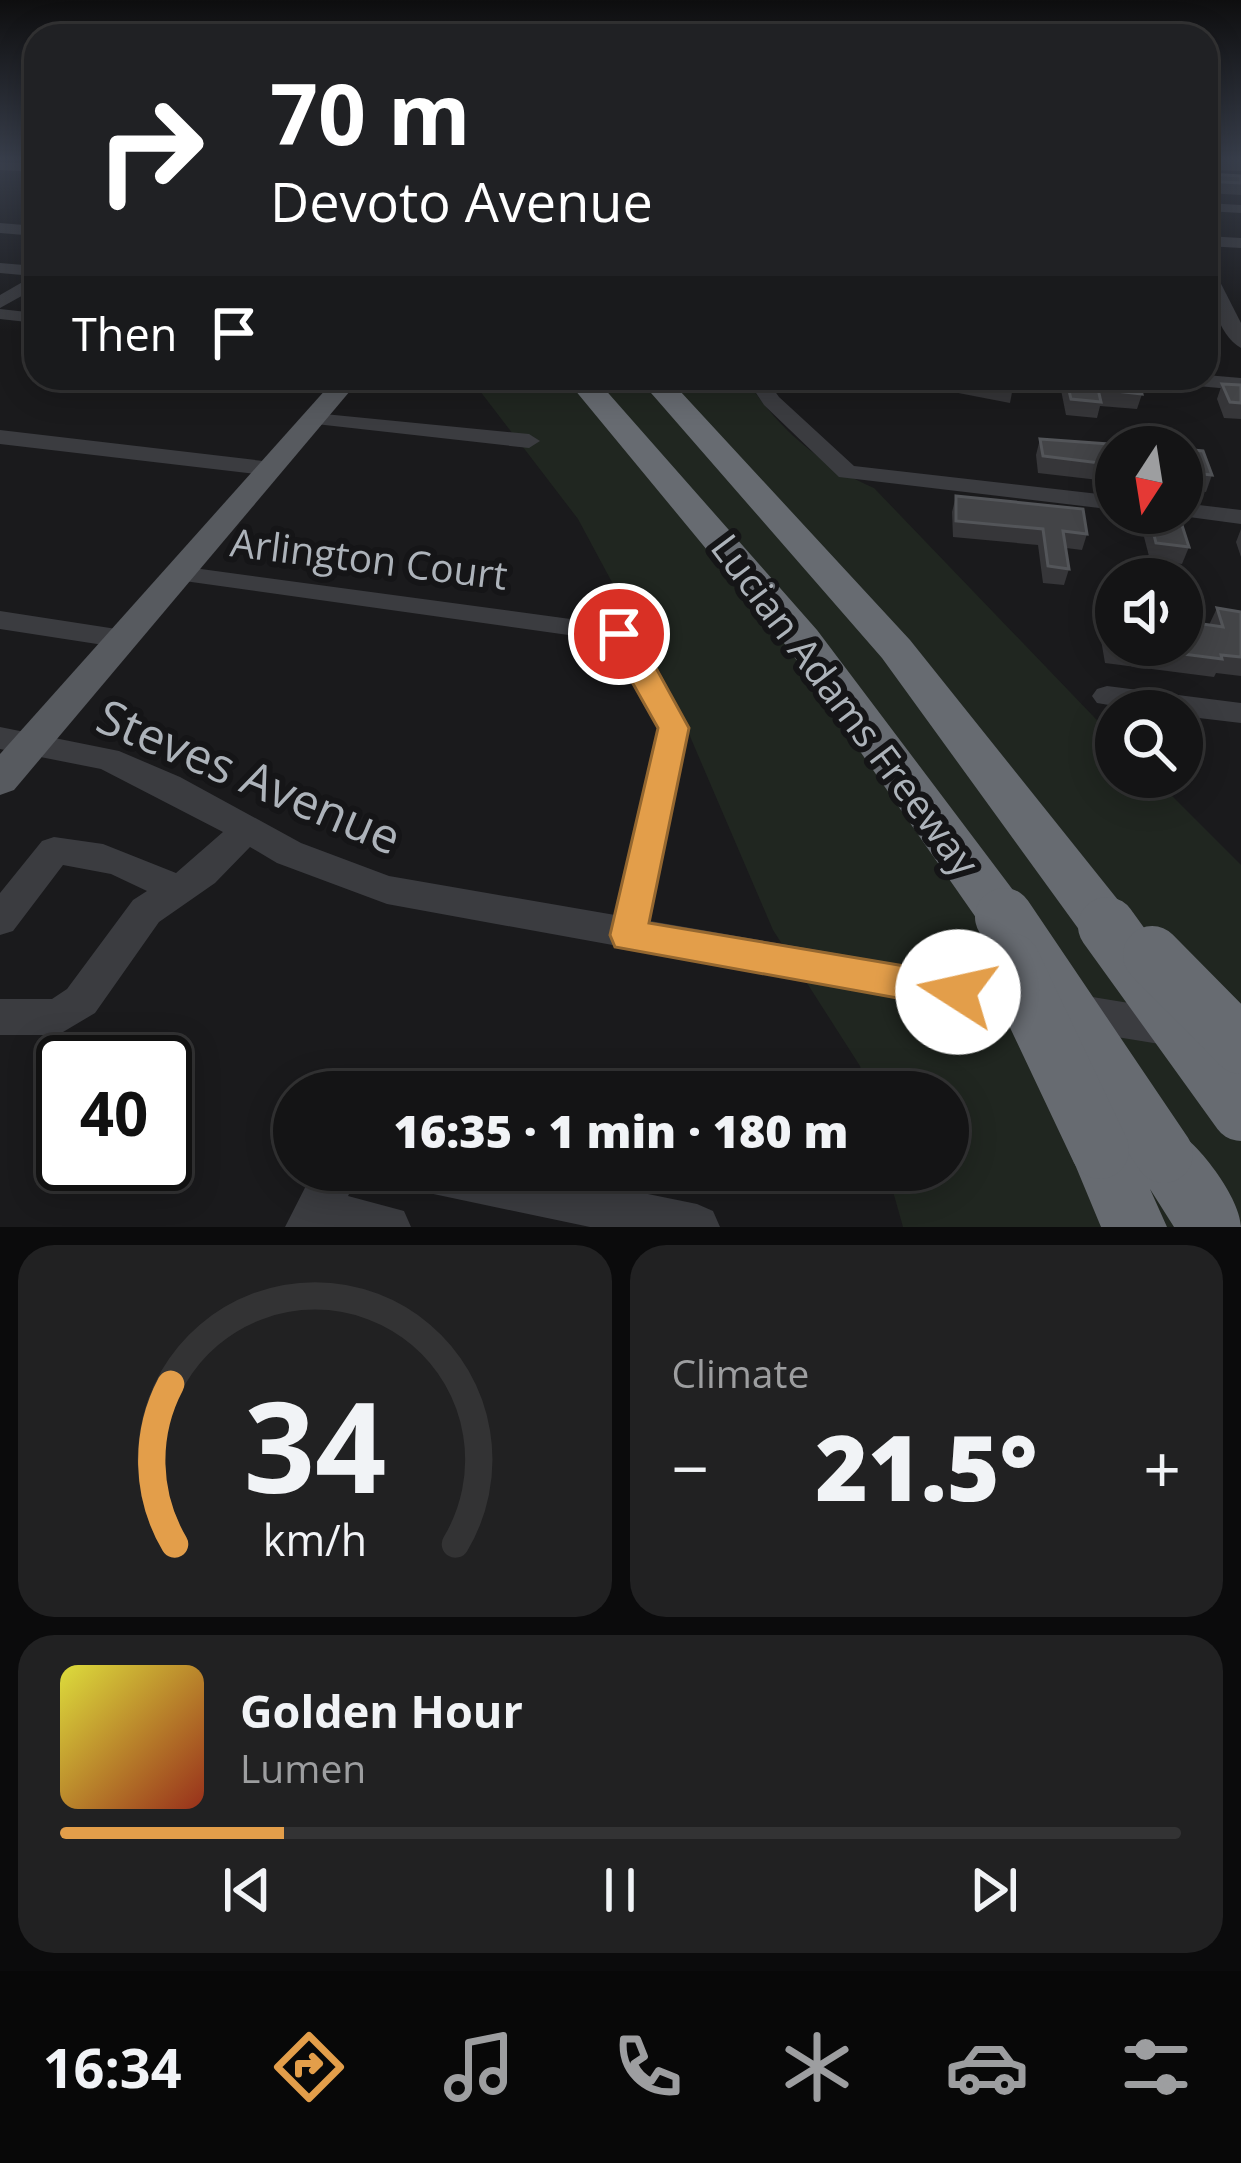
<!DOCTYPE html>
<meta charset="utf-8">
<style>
body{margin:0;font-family:"Open Sans",sans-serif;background:#212122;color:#f1f3f6;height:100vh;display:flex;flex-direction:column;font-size:45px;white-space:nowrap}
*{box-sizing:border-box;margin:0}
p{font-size:39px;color:#9d9ea0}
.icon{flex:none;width:66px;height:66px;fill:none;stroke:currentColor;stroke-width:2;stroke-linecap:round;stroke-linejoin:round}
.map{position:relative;height:1227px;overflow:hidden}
.drawer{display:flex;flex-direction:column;gap:18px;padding:18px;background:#0b0b0c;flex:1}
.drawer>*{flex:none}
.banner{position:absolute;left:24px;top:24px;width:1194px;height:366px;border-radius:36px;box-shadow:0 6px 30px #0003,0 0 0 3px #333334;background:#202124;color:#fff;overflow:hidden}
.needle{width:78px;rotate:192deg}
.buttons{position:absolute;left:1095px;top:426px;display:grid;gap:24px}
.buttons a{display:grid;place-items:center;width:108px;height:108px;border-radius:50%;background:#141415;box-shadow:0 6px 30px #0003,0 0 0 3px #333334;font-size:60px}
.speed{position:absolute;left:36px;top:1035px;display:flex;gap:24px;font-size:60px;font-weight:700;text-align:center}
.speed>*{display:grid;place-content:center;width:156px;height:156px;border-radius:50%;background:#141415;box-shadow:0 6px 30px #0003,0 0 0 3px #333334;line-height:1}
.speed .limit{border:6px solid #111;border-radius:18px;background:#fff;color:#111}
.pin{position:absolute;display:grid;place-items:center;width:102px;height:102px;color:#fff;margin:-51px;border:6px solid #fff;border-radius:50%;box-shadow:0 3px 12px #0007}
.me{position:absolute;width:132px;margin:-66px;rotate:280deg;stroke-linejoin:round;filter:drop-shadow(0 0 9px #0008)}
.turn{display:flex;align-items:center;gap:42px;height:252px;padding:0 48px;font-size:54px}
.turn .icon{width:156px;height:156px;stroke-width:2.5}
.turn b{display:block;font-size:84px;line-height:102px}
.then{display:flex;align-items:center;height:114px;padding:0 48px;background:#0003;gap:24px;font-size:45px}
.big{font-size:90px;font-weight:800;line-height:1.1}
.drawer .tile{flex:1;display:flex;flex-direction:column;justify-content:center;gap:18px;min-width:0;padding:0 42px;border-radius:36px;background:#212122}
.drawer .dial{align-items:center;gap:0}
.dial svg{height:312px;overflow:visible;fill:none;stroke:#333334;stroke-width:7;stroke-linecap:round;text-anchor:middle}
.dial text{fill:#f1f3f6;stroke:none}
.song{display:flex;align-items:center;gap:36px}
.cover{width:144px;height:144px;border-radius:18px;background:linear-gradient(135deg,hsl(60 70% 55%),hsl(10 70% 35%))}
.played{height:12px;border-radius:6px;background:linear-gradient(90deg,#e39e4a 20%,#333334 20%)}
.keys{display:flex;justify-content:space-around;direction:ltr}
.heat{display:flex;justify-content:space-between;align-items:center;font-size:66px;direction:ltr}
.drawer .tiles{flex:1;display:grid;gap:18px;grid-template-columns:1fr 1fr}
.tile:last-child{grid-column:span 2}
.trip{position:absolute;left:273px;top:1071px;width:696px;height:120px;border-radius:60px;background:#141415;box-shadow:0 6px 30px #0003,0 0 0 3px #333334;font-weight:800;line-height:120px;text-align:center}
.tab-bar{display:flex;height:192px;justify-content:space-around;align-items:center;background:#080808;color:#9d9ea0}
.tab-bar .icon{width:84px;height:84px}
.tab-bar .on{color:#e39e4a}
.tab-bar b{font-size:54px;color:#f1f3f6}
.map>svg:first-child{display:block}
</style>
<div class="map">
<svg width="1241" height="1227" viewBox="0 0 1241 1227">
<rect width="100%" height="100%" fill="#1a1a1c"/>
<!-- green -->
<path fill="#202620" d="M470 378H756L754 391C785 435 825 467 874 488L1116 740V777H1153L1241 865V1227H903L887 1170H948V1092H867L860 1066 773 930 671 692 578 519Z"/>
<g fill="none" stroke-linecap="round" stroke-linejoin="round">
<!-- minor -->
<g fill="#3b3c40" fill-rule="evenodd">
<path d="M0 162 36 164V172L0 170Z"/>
<path d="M1206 203 1241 205V213L1206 211Z"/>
<path d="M0 223 36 226V236L0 233Z"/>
<path d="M1206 236 1241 238V248L1206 246Z"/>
<path d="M0 263 36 266V288L0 308V295L33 276 0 273Z"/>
<path d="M1206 265 1214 270 1241 323V348C1218 336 1206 290 1206 265Z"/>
<path d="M0 309 36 313V323L0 319Z"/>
<path d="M1206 375 1241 378V390L1176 384 1166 378Z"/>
<path d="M756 378H776L774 390 779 397 854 466 1116 496V510L839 477 764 405 754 390Z"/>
<path d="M314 413 529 434 540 441 529 448 307 423 303 419Z"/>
<path d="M0 430 272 462 283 469 272 476 0 444Z"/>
<path d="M1182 503 1241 510V524L1174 515 1182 513Z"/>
<path d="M179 566 629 627 643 643 689 729 650 921 1030 987 1044 992 1049 1004 1044 1016 1030 1021 387 904 277 863 250 847 215 883 159 922 95 1013 58 1035H0V999H52L67 989 133 900 147 891 111 874 63 865 13 931 0 935V893L42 841 54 837 103 844 176 873 223 832 101 769 0 749V727L119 751 180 777 301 843 389 876 615 915 659 729 611 641 170 579 166 574 170 569Z"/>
<path d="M0 611 123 630 137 639 123 648 0 629Z"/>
<path d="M1107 686 1241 703V723L1182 716V711H1145L1097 703 1092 696 1097 689Z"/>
<path d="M1074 994 1178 1011 1192 1016 1198 1029 1192 1042 1178 1047 1074 1030 1060 1024 1055 1012 1060 1000Z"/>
<path d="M314 1170H361L348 1196 404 1211 411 1227H285Z"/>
<path d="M402 1170H530L697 1204 713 1211 720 1227H590L424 1192 409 1185Z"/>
</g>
<!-- major -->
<path fill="#575a5f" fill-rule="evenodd" d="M336 378H361L14 790 0 795V754Z"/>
<!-- highway -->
<g fill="#676b71" fill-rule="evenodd">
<path d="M565 378H595L817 630 1022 902 1030 917 1022 932 1004 939 986 932 788 648Z"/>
<path d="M638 378H668L910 640 1126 910 1133 926 1126 942 1107 948 1088 942 882 658Z"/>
<path d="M1100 1119 1122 1128 1133 1153 1142 1132 1164 1123C1192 1134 1240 1195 1241 1227H1174L1150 1189 1167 1227H1101L1069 1150 1078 1128Z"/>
</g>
<!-- highway-bridge -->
<g stroke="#676b71" stroke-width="58">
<path d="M1004 917 1164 1154"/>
<path d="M1107 926 1241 1112"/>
<path d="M1152 955 1241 1045"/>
<path d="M1011 962 1100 1150"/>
</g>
</g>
<!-- wall -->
<g fill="#363639">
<path d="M1206 160H1241V171L1209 170V174L1241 176V195L1206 193Z"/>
<path d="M796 378H819L818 384 795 382Z"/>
<path d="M871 378H898L896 387 870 384Z"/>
<path d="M948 378H1012L1013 387 1010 403 948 391Z"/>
<path d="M1062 378H1138L1142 394 1137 409 1100 406 1097 418 1066 415 1060 385Z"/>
<path d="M1222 384 1241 385V419L1224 418 1217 399Z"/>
<path d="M1040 439 1116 447V482L1038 473 1036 455Z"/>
<path d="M1182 449 1212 475 1206 492 1182 489Z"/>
<path d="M956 496 1087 534 1082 550 1066 548 1069 569 1064 585 1043 583 1038 545 953 537 952 512Z"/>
<path d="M1149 515 1189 547 1182 564 1150 560 1143 533Z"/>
<path d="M1241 529V557L1236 542Z"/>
<path d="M1217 608 1241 612V676L1216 673 1214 677 1105 663 1099 628 1105 610 1209 625Z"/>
</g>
<!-- building -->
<g fill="#434447" stroke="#535559" stroke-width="3">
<path d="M1206 160 1209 174 1241 176V183L1206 181Z"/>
<path d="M965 378H1012L1013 387Z"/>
<path d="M1066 378H1138L1142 394 1098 389 1101 402 1071 399Z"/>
<path d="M1222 384 1241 385V403L1230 402Z"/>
<path d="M1040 439 1151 447H1116V465L1043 456Z"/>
<path d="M1182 449 1203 451 1212 475 1182 472Z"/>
<path d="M956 496 1083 509 1087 534 1063 531 1069 569 1048 566 1043 529 956 521Z"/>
<path d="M1149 515 1180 519 1189 547 1156 543Z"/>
<path d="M1217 608 1241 612V657L1221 655 1222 659 1112 645 1105 610 1116 612V645H1182V621L1223 627Z"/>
</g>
<!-- sky -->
<linearGradient id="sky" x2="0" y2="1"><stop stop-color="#0e0e0f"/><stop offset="0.48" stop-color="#383e4b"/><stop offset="1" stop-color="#383e4b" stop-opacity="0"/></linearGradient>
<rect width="1241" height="331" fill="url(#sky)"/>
<!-- route -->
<path fill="#e39e4a" stroke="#946730" stroke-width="3" d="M619 625 639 637 689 728 649 923 958 975 972 980 978 992 972 1004 958 1009 615 947 610 935 658 728 605 634Z"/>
<g text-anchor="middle" stroke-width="12" stroke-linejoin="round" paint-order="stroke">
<!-- street labels -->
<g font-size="39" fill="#adb3ba" stroke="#151517">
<text transform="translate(369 559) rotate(7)" y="14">Arlington Court</text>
<text transform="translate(845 705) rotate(53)" y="14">Lucian Adams Freeway</text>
</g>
<!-- near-street labels -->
<g font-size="48" fill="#adb3ba" stroke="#151517">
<text transform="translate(249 777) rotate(23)" y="17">Steves Avenue</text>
</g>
</g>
</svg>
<div class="buttons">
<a><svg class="needle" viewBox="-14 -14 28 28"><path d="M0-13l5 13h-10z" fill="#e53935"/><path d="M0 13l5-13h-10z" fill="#9d9ea0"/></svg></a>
<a><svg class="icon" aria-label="sound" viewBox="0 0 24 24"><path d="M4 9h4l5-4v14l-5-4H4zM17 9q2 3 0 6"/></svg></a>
<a><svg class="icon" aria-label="search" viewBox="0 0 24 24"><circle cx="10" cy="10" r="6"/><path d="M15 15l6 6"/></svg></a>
</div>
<div class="speed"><div class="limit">40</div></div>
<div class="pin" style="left:619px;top:634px;background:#d93025"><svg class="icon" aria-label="arrive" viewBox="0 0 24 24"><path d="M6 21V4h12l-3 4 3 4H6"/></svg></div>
<svg class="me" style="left:958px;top:992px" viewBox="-20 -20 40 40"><circle r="19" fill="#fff"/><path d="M0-13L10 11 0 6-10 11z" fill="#e39e4a"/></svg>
<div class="trip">16:35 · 1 min · 180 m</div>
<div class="banner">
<div class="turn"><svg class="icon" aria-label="right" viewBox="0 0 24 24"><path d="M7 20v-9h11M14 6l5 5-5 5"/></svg><div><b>70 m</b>Devoto Avenue</div></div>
<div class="then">Then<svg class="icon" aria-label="arrive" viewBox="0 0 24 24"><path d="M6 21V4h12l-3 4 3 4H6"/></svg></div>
</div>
</div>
<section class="drawer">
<div class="tiles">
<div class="tile dial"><svg viewBox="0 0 100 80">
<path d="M14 69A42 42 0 1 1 86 69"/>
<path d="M14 69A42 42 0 0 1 13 28" stroke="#e39e4a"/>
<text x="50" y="56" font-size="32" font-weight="700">34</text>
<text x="50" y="72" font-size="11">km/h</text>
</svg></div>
<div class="tile"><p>Climate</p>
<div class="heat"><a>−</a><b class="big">21.5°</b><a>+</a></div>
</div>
<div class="tile">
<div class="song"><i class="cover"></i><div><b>Golden Hour</b><p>Lumen</p></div></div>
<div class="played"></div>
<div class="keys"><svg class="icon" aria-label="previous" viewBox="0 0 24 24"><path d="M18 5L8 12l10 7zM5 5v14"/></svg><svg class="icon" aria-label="pause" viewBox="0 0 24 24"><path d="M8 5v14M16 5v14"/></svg><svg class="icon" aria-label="next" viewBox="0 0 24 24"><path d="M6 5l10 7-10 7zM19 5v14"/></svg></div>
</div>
</div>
</section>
<nav class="tab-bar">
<b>16:34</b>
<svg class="icon on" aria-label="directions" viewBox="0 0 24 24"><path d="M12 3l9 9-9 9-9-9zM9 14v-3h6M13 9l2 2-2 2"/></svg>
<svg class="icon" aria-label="music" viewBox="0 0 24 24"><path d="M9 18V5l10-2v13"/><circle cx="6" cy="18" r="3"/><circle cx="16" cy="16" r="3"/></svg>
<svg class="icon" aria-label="phone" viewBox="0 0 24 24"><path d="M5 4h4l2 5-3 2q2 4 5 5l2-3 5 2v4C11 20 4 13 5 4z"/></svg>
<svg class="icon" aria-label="climate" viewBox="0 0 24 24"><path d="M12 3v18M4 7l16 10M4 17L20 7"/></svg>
<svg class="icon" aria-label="car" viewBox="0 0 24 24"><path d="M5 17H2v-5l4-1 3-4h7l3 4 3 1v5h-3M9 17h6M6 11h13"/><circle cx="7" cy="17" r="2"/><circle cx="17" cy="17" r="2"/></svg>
<svg class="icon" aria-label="filters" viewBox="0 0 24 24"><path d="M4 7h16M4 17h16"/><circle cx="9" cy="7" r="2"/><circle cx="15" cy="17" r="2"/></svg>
</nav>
